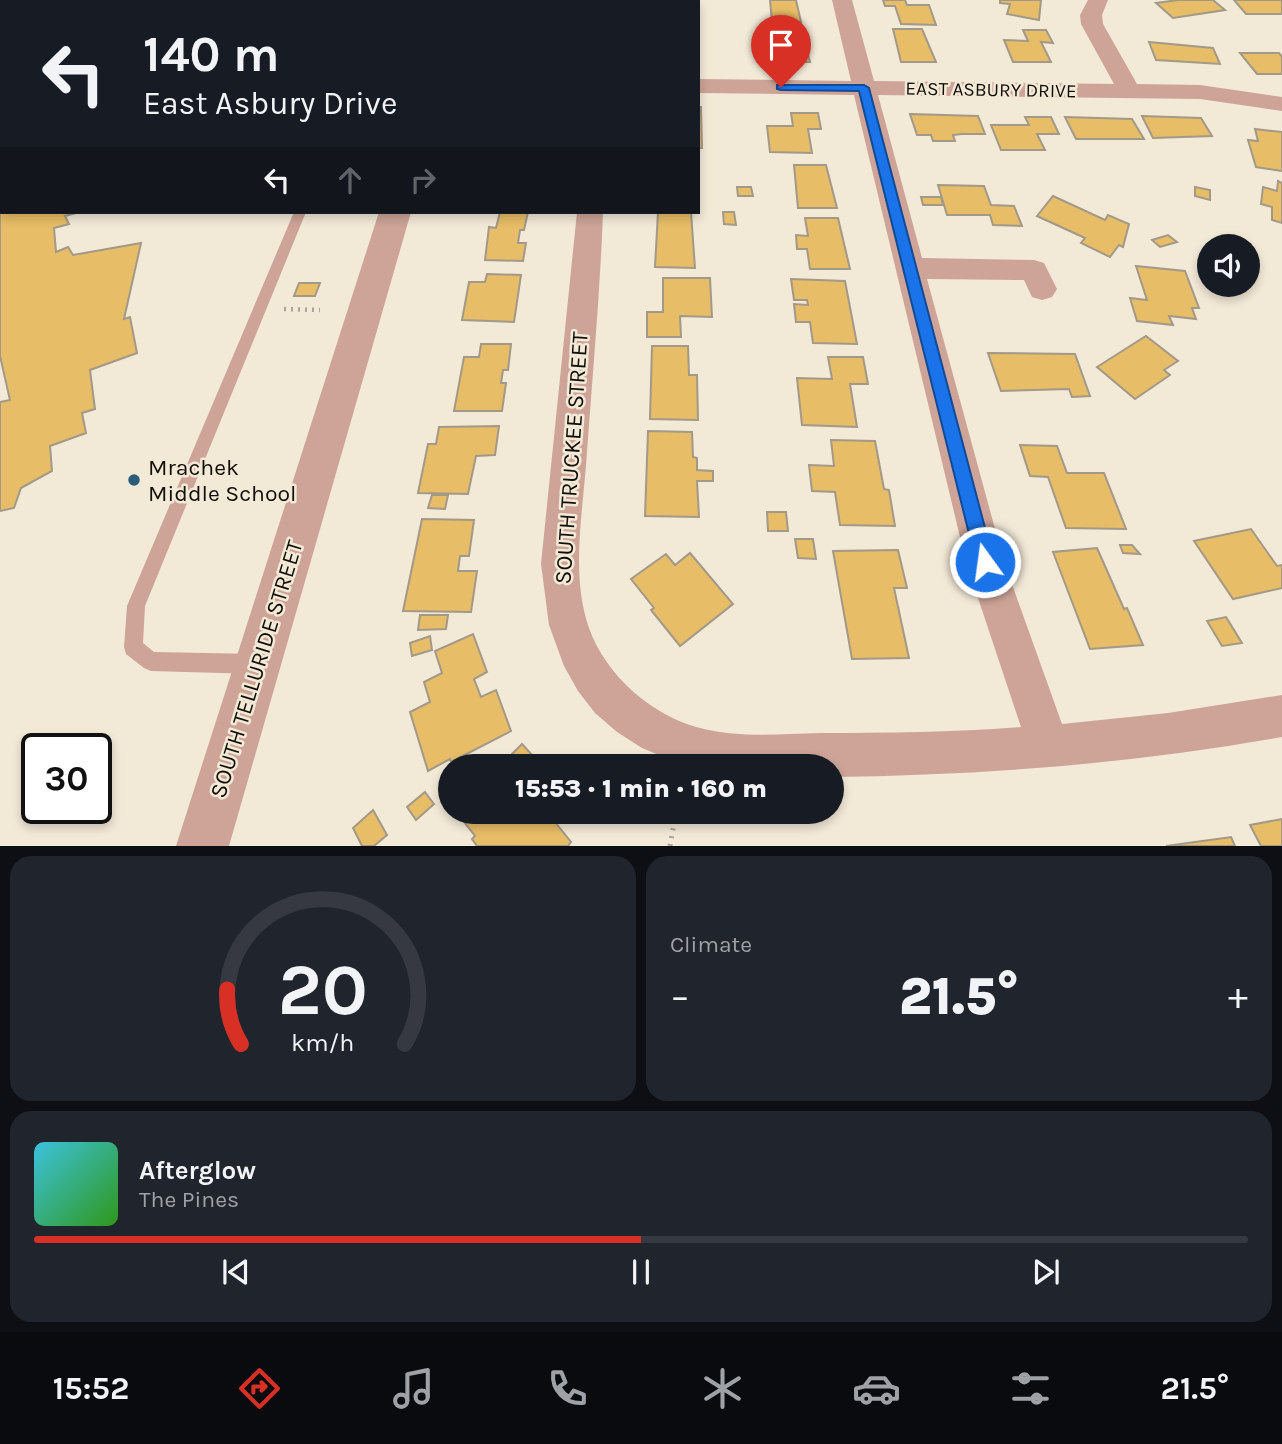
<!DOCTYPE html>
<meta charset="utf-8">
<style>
body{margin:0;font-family:Karla,sans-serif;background:#20242c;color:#f1f3f6;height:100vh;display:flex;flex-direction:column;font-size:26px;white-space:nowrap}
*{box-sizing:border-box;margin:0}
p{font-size:23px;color:#9ea1a6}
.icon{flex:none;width:38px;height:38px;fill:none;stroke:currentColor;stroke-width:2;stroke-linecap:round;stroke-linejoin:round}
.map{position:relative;height:846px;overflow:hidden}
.sheet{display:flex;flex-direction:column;gap:10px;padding:10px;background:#0d0f14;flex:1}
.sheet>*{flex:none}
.hud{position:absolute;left:0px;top:0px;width:700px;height:214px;box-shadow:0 4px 10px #0003;background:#171b24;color:#f1f3f6;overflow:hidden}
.controls{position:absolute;left:1197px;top:234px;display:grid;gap:14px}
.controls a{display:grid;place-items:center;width:63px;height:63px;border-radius:50%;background:#171b24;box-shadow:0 4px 10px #0003;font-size:35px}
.speed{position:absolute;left:21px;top:733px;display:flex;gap:14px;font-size:35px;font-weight:700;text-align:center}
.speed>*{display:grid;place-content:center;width:91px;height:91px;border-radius:50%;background:#171b24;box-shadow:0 4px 10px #0003;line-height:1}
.speed .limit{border:4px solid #111;border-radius:10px;background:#fff;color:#111}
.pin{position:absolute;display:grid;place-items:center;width:60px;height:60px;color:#fff;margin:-72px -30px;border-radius:50% 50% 50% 0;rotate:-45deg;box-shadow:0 0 7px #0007}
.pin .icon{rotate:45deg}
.me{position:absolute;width:77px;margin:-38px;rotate:346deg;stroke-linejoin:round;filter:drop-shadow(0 0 5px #0008)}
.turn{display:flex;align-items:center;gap:24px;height:147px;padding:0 28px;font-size:32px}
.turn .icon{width:91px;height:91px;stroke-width:2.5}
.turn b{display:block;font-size:49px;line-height:60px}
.lanes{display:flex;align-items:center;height:66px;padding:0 28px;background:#0003;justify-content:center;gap:35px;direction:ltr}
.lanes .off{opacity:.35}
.big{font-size:52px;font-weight:800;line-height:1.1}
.sheet .tile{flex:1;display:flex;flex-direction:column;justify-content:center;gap:10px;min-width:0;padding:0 24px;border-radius:21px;background:#20242c}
.sheet .dial{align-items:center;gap:0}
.dial svg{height:182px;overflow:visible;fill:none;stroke:#363941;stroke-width:7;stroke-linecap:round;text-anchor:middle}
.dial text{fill:#f1f3f6;stroke:none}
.song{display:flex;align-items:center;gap:21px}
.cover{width:84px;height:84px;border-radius:10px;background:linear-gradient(135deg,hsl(190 70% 55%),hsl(110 70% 35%))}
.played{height:7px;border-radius:4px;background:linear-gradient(90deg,#d93025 50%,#363941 50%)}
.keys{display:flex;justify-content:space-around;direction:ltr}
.heat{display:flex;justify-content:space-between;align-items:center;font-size:38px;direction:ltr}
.sheet .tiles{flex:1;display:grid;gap:10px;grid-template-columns:1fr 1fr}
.tile:last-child{grid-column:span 2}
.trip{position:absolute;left:438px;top:754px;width:406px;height:70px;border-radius:35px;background:#171b24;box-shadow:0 4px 10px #0003;font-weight:800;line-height:70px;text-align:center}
.tab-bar{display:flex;height:112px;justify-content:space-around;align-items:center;background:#090b0e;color:#9ea1a6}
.tab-bar .icon{width:49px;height:49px}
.tab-bar .active{color:#d93025}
.tab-bar b{font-size:32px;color:#f1f3f6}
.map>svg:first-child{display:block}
</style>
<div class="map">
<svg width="1282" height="846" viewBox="0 0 1282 846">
<rect width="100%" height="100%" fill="#f3e9d7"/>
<!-- building -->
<g fill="#e8bd67" stroke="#a29988" stroke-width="2">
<path d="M770 0H796L801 22H772Z"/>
<path d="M883 0H905L907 5H929L936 25 901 24 895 6H885Z"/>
<path d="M1000 0H1041L1039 20 1007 14 1010 4 1000 3Z"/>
<path d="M1178 0H1213L1225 10 1173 18 1156 3Z"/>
<path d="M1234 0H1282V14H1246Z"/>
<path d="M774 27 801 28 810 62H778Z"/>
<path d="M893 29H922L936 62H901Z"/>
<path d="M1023 30H1046L1053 43 1041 42 1051 62H1013L1004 40 1028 41Z"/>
<path d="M1149 42 1213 48 1220 64 1156 60Z"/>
<path d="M1240 53H1279L1282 57V74H1257Z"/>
<path d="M0 95 2 212H80L65 216 69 224 54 228 56 252 68 247 73 255 141 243 124 319 130 317 137 353 90 370 95 409 82 413 86 433 50 446 52 471 21 488 14 508 0 511V402L10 400 0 356Z"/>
<path d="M698 107H701L702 148H698Z"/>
<path d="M791 113H818L821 129H808L812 153 770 152 767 126H793Z"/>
<path d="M910 114 978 116 985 134H962L953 135 955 141H933L931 135H917Z"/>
<path d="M1142 116 1201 118 1212 136 1153 138Z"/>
<path d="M1025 117H1051L1059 134H1037L1045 150H1001L991 125H1029Z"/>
<path d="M1065 117 1132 119 1144 139H1076Z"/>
<path d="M1255 129 1282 132V171L1256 167 1248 140 1258 141Z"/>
<path d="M794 165H826L837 208H798Z"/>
<path d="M1278 181 1282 183V223L1272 220V207L1261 204 1263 187 1277 191Z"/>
<path d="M938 185 984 186 991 205 1014 206 1022 226 993 225 990 215H947Z"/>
<path d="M737 187H751L753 196H738Z"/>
<path d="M1195 187 1210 190V200L1195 196Z"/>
<path d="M1053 196 1105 220 1108 215 1129 224 1123 247 1119 245 1110 257 1081 243 1085 238 1037 216Z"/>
<path d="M921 197H941L943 205H923Z"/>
<path d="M500 212H528L524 230H520L518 243H526L523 261 485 260 489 227 496 228Z"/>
<path d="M658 212H691L695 268 655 267Z"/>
<path d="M723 212H734L736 225 724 224Z"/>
<path d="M805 218H838L850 269H810L807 249H797L796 235 808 236Z"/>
<path d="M1168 235 1177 242 1160 247 1152 240Z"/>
<path d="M1136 266 1185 271 1199 308H1192L1196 319 1169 316 1173 325 1137 321 1130 298 1147 300Z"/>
<path d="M487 274 521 275 514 322 462 320 469 282H485Z"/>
<path d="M663 278H710L712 317 680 316 681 337H647V312H663Z"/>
<path d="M791 279 845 281 857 344 813 343 810 322H796L794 304 808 305 807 300H794Z"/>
<path d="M299 283H320L315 296H294Z"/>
<path d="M1146 336 1178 361 1164 370 1170 375 1135 399 1097 367Z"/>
<path d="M481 344H511L508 370H503L501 383H506L502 411H454L464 357H479Z"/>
<path d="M652 346H688L689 375H697L698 420 650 419Z"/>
<path d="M988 353 1075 354 1090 396 1072 397 1069 389 1001 391Z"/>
<path d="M828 357H863L868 384H850L857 427 802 425 797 378 832 379Z"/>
<path d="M499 426 495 455 476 456 468 494 418 493 428 444H436L439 427Z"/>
<path d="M648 431 692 432 693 457 697 458V470L713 471V481H697L699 517 645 516Z"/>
<path d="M831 440 875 441 884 489 889 490 895 526 840 525 835 492 812 491 809 465 834 466Z"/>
<path d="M1020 445 1057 446 1067 473H1104L1126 529 1066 528 1048 477 1030 476Z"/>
<path d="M432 495H448L445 509 428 508Z"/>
<path d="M767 512H786L788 531H768Z"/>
<path d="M422 519 474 520 469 556H460L458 571H477L471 612 403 611Z"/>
<path d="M1251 529 1277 566 1282 565V588L1233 599 1194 541Z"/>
<path d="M795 539H813L816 559 798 558Z"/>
<path d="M1120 545H1132L1140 554 1123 553Z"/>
<path d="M1097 548 1124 609 1127 608 1143 645 1090 649 1053 552Z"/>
<path d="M898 550 907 588H894L909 658 852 659 833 551Z"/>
<path d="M690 553 733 604 680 646 651 610 654 608 631 579 666 554 675 565Z"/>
<path d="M420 615H448L446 629 418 630Z"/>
<path d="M1226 617 1242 643 1222 646 1207 621Z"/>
<path d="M473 634 487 672 474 679 481 697 496 690 511 731 451 762 450 759 428 771 410 712 430 702 424 682 442 673 435 651Z"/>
<path d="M430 636 432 650 412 656 410 643Z"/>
<path d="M522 744 542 766H500Z"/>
<path d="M425 792 434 804 416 820 407 807Z"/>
<path d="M373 810 387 835 374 846H362L353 828Z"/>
<path d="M547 812 571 842 568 846H477L472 839 475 836 457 813Z"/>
<path d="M1282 819V846H1261L1250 825Z"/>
<path d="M1231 837 1235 846H1166Z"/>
</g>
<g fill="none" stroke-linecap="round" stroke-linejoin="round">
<!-- path-far1 -->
<path stroke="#aca496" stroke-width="4.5" stroke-dasharray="2 5" stroke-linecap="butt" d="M284 309 320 310"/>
<!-- path -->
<path stroke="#aca496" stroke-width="5" stroke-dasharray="2 6" stroke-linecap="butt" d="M670 846 676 812"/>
<!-- service -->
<g fill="#cda497" fill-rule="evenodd">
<rect x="59" y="0" width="10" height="2"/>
<path d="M148 0H169L147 2Z"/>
<path d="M284 0H297L283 2Z"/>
<rect x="0" y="48" width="2" height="6"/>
<path d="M294 212H306L145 606 143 643 154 652 256 654 263 657 266 664 263 671 256 674 151 671 144 668 126 654 124 647 127 606Z"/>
</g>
<!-- minor -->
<g fill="#cda497" fill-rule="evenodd">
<rect x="598" y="0" width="20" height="2"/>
<path d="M832 0H852L874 81 1114 84 1081 24 1080 15 1088 0H1108L1102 15 1103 24 1137 84 1200 85 1282 97V111L1200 99 878 95 922 258 1034 260 1044 263 1057 289 1052 297 1042 300 1032 297 1024 280 927 279 1004 562 1062 724 1168 713 1282 695V737C1132 764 983 775 831 777V766H685L642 748 617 732 595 713 578 691 564 666 549 625 541 564 577 212H603C600 296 592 381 586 465 582 518 571 576 589 628 606 676 654 718 704 729 742 738 781 734 820 733 887 733 954 732 1021 727L966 562 854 95 698 93V79L851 81Z"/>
</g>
<!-- tertiary -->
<g fill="#cda497" fill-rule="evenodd">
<path d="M447 0H471L446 2Z"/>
<path d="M379 212H411L229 846H176Z"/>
</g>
</g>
<!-- route -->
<path fill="#1a73e8" stroke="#114b97" stroke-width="2" d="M777 85H864L869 88 994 562 991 568 985 571 979 568 976 562 859 91 781 90 777 89Z"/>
<!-- markers -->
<circle fill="#2a5d7a" stroke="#f3e9d7" stroke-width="2.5" cx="134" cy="480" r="7"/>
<g text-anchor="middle" stroke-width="5" stroke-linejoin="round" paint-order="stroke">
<!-- far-street labels -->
<g font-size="19" fill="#120f09" stroke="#f3e9d7">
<text transform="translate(991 89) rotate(1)" y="7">EAST ASBURY DRIVE</text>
</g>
<!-- street labels -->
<g font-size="23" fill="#120f09" stroke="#f3e9d7">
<text transform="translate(571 458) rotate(-86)" y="8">SOUTH TRUCKEE STREET</text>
<text transform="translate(256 669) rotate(-73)" y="8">SOUTH TELLURIDE STREET</text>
</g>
<!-- poi labels -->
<g font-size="23" fill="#120f09" stroke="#f3e9d7" text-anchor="start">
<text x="148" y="475">Mrachek<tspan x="148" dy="26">Middle School</tspan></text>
</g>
</g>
</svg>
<div class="controls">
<a><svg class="icon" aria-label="sound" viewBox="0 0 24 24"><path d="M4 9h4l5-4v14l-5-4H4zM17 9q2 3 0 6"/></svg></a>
</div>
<div class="speed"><div class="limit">30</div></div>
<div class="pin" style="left:781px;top:87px;background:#d93025"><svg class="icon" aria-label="arrive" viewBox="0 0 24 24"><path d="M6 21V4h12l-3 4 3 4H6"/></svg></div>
<svg class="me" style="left:985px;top:562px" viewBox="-20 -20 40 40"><circle r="17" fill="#1a73e8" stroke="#fff" stroke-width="3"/><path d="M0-11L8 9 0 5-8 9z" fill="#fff"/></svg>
<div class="trip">15:53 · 1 min · 160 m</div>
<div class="hud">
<div class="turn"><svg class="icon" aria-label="left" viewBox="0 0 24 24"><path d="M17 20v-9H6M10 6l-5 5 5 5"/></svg><div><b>140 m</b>East Asbury Drive</div></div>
<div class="lanes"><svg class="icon" aria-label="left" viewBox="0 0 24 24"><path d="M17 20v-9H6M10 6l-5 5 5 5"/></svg><svg class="icon off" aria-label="ahead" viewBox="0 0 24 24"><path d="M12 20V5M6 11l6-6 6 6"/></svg><svg class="icon off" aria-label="right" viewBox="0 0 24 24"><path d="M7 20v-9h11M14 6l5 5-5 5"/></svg></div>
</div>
</div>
<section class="sheet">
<div class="tiles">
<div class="tile dial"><svg viewBox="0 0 100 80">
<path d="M14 69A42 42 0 1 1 86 69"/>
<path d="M14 69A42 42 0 0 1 8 45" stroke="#d93025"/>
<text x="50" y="56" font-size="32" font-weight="700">20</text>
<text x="50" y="72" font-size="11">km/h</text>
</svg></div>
<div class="tile"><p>Climate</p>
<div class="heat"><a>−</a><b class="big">21.5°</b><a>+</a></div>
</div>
<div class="tile">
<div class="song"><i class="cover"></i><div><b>Afterglow</b><p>The Pines</p></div></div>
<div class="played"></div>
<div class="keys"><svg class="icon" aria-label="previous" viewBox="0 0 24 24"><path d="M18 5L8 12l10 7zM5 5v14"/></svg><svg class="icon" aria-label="pause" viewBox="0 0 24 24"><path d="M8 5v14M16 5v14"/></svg><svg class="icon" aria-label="next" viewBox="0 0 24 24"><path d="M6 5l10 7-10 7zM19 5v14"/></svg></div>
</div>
</div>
</section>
<nav class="tab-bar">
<b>15:52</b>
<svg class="icon active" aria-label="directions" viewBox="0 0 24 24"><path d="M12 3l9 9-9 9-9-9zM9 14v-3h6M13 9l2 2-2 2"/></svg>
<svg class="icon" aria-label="music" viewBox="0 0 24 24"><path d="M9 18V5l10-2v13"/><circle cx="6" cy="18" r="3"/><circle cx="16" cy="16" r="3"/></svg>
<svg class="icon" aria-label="phone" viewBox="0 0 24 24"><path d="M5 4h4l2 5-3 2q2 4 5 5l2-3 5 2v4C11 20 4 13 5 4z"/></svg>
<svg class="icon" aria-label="climate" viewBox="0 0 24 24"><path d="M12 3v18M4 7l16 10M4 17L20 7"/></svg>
<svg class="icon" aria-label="car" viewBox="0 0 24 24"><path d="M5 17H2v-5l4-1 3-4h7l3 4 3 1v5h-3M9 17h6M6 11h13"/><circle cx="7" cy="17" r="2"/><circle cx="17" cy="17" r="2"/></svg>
<svg class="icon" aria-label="filters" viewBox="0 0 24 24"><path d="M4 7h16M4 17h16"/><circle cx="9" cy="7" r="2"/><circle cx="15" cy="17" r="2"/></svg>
<b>21.5°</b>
</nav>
